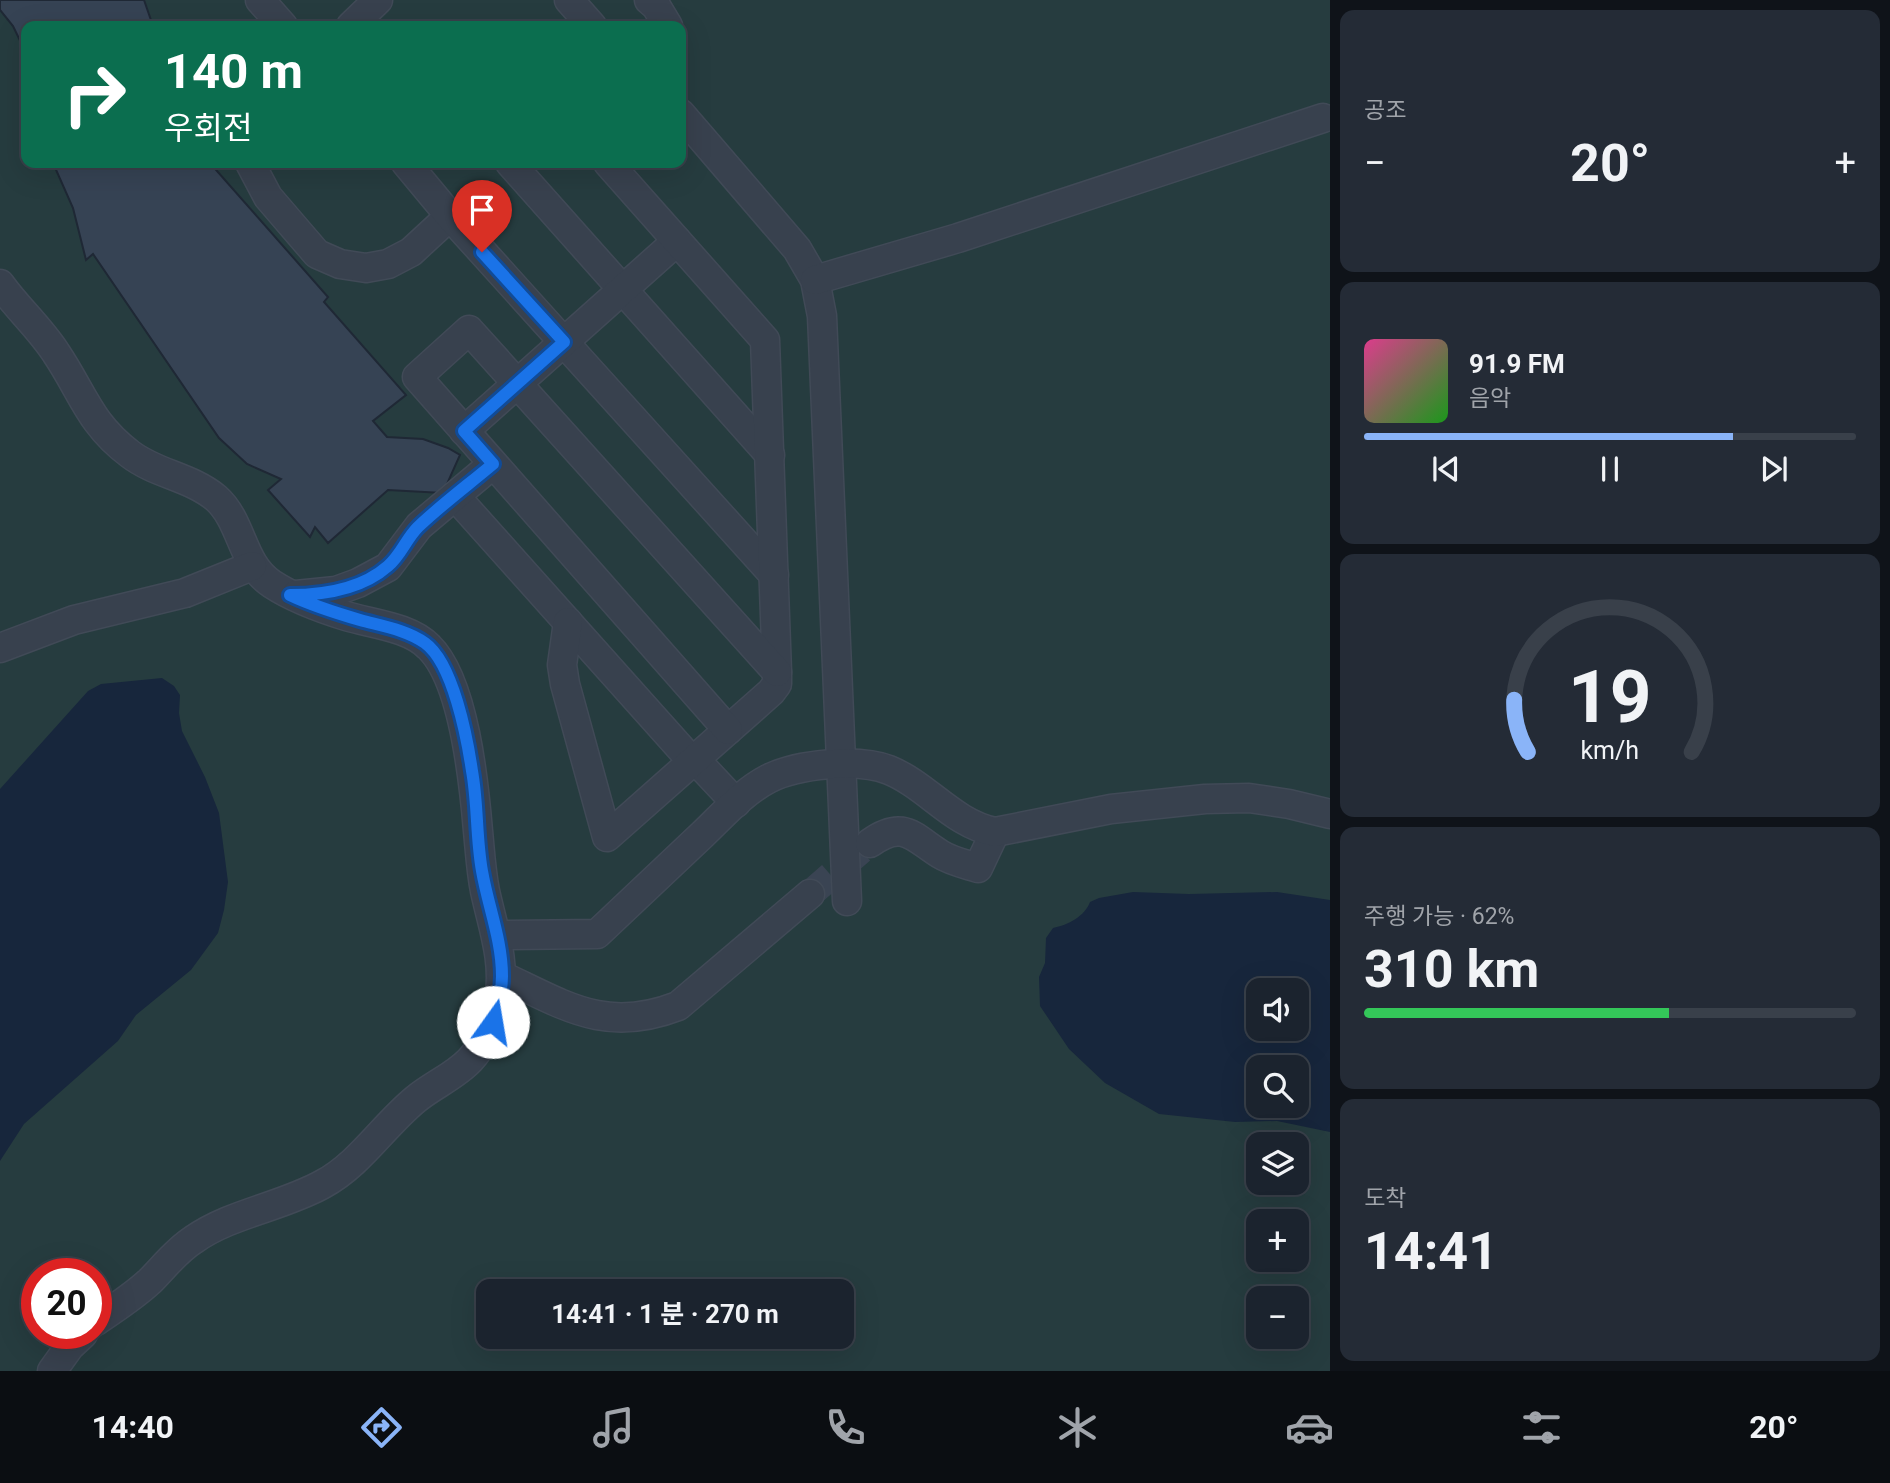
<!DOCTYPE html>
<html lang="ko">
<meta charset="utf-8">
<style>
body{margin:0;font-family:Roboto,"Noto Sans KR",sans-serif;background:#242b36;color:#f1f3f6;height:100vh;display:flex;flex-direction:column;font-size:26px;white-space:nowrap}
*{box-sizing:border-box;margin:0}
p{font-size:23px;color:#a0a4aa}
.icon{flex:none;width:38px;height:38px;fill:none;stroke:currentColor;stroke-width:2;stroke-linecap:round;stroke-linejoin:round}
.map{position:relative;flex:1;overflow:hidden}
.sheet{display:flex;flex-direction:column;gap:10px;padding:10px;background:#0f1319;width:560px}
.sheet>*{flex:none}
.hud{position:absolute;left:21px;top:21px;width:665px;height:147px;border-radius:14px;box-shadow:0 7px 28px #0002,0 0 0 2px #39404a;background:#0b6e4f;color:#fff;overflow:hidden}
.fabs{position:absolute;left:1246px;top:978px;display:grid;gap:14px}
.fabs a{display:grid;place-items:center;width:63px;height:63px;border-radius:14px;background:#1b232e;box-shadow:0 7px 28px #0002,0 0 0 2px #39404a;font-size:35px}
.speed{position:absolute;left:21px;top:1258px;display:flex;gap:14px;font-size:35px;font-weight:700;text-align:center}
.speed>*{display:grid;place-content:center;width:91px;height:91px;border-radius:50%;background:#1b232e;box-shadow:0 7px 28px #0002,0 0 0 2px #39404a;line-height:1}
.speed .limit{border:10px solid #d22;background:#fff;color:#111}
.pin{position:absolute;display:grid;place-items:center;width:60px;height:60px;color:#fff;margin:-72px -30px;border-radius:50% 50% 50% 0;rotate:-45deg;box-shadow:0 0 7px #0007}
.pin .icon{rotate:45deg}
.me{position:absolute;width:77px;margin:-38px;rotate:13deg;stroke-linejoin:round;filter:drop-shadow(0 0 5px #0008)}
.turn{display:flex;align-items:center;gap:24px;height:147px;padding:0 28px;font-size:32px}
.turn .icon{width:91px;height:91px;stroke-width:2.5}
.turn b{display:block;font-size:49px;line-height:60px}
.big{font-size:52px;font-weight:700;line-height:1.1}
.sheet .tile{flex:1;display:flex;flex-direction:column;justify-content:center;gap:10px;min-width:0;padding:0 24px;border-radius:14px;background:#242b36}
.sheet .dial{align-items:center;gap:0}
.dial svg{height:182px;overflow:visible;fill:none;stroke:#39404a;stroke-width:7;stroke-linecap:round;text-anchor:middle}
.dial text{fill:#f1f3f6;stroke:none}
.song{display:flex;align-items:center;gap:21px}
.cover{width:84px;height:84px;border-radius:10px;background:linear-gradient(135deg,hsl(330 70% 55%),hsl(120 70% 35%))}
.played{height:7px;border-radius:4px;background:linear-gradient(90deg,#8ab4f8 75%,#39404a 75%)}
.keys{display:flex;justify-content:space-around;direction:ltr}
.heat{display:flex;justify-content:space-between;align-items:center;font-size:38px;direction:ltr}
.charge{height:10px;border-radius:5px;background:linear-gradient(90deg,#34c759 62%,#39404a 0)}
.trip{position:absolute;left:476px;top:1279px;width:378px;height:70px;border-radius:14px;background:#1b232e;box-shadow:0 7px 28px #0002,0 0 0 2px #39404a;font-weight:700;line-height:70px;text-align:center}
.tabs{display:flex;height:112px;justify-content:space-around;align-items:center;background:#0b0e12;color:#a0a4aa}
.tabs .icon{width:49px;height:49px}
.tabs .active{color:#8ab4f8}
.tabs b{font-size:32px;color:#f1f3f6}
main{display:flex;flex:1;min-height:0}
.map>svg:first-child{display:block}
</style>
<main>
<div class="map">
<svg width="1330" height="1371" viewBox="0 0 1330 1371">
<rect width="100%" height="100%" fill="#242f3e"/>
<!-- green -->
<path fill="#263c3f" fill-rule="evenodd" d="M0 0H1330V1371H0ZM26 26H681V163H26ZM1258 990H1297V1029H1258ZM1258 1068H1297V1106H1258ZM1258 1144H1297V1183H1258ZM1258 1222H1297V1260H1258ZM37 1274H96V1334H37ZM488 1292H842V1337H488ZM1258 1298H1297V1337H1258Z"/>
<!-- water -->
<g fill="#17263c" fill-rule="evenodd">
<path d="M162 678 174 686 180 695 179 713 182 731 205 777 219 813 228 882 224 910 218 933 191 970 136 1015 118 1041 24 1124 0 1161V789L88 691 101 684Z"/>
<path d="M1133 892 1189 894 1277 892 1330 900V1132L1277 1121 1235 1122 1159 1114 1105 1083 1069 1049 1040 1006 1039 977 1045 963 1046 938 1053 928C1068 925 1085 916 1090 902L1099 898ZM1258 990H1297V1029H1258ZM1258 1068H1297V1106H1258Z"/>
</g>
<!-- building -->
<g fill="#364354" stroke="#1f2835" stroke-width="2">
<path d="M0 0H144L153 26H26V53L13 26 0 10Z"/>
<path d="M53 163H210L328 297 324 302 406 395 373 421 387 437 423 439 448 448 460 455 443 493 388 490 328 543 315 527 310 537 268 490 281 479 247 464 219 438 93 254 86 260 73 208Z"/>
</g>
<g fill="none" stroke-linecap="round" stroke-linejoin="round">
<!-- minor-tunnel -->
<path stroke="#3a4453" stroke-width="28" stroke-dasharray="28 14" stroke-linecap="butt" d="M810 894 861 850"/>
<defs>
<g id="minor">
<path d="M260 0 283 26"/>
<path d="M569 0 592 26"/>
<path d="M649 0 656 6 668 26"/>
<path d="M351 26 378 0"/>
<path d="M681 114 797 249 815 280 822 316 847 901"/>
<path d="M250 163 268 197 317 254 340 264 366 268 388 264 411 252 450 216"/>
<path d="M406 163 450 216 774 575"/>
<path d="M510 163 770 455"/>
<path d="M815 280 958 238 1323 118"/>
<path d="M0 284C17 308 40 328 56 353 83 393 89 423 130 454 156 474 191 477 216 498 243 522 241 564 272 584 295 599 320 608 346 616 373 624 410 627 429 647 464 681 474 783 478 831 480 851 481 871 485 891 493 928 506 962 499 1000 496 1020 484 1045 470 1060 455 1076 433 1085 416 1099 383 1126 360 1164 323 1184 282 1207 231 1213 193 1240 176 1251 164 1267 150 1281 134 1296 114 1309 96 1321"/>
<path d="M464 431 677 241"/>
<path d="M455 496 683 751 705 770 736 803"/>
<path d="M296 595 336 591 358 583 388 567 419 526 493 464"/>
<path d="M568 622 562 665 565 684 607 837 771 692 777 684V672L765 340 608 163"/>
<path d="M0 648 74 620 185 593 252 566"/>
<path d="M728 730 417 377 469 330 777 672"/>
<path d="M870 843C903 819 913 837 940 854 951 861 965 864 978 868L995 832"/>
<path d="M498 935 597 934C632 901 668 867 703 834 723 815 743 792 768 779 797 764 858 758 889 770 928 786 952 823 995 832L1111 809 1205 799 1249 798 1289 804 1330 814"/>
<path d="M502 976C566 1006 606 1034 678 1006L810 894"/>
<path d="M52 1371 70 1346 83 1334"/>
</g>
</defs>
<!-- minor casing -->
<use href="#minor" stroke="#414a57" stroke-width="31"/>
<!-- minor -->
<use href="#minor" stroke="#38414e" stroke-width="28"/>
</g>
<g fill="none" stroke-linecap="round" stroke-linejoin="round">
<defs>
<path id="route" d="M482 252 564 342 464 431 493 464C468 485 441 505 418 527 406 539 401 555 388 566 362 589 323 595 290 595 313 606 336 613 360 620 382 626 407 630 425 643 453 663 467 737 472 771 478 804 476 838 482 871 488 906 502 940 502 976 502 992 498 1007 493 1022"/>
</defs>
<!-- route casing -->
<use href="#route" stroke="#114b97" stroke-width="18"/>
<!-- route -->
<use href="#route" stroke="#1a73e8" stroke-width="12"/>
</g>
</svg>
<div class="fabs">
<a><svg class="icon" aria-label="sound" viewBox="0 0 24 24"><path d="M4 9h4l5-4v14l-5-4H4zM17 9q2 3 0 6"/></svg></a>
<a><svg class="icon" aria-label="search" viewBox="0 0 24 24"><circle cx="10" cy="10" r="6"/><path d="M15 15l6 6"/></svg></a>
<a><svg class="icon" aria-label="layers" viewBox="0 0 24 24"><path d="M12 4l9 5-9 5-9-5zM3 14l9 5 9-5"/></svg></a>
<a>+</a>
<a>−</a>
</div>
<div class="speed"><div class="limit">20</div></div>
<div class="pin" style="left:482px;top:252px;background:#d93025"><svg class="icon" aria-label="arrive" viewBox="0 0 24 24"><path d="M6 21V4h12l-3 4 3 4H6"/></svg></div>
<svg class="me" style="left:493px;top:1022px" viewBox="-20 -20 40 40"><circle r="19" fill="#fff"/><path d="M0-13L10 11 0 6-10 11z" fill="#1a73e8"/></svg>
<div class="trip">14:41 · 1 분 · 270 m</div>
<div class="hud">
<div class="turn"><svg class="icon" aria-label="right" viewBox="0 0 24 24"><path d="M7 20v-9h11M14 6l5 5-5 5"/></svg><div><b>140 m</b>우회전</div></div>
</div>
</div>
<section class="sheet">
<div class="tile"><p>공조</p>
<div class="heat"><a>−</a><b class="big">20°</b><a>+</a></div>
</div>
<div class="tile">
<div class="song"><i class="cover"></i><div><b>91.9 FM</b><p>음악</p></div></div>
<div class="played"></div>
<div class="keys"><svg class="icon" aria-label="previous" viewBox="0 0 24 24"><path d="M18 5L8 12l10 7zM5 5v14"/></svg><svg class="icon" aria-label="pause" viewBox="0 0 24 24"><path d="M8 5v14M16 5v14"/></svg><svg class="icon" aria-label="next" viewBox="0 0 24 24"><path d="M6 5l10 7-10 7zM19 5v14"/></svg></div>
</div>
<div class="tile dial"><svg viewBox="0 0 100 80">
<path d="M14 69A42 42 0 1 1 86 69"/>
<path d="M14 69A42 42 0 0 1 8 46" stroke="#8ab4f8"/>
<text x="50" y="56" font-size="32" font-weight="700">19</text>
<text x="50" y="72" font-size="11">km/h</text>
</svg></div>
<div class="tile"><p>주행 가능 · 62%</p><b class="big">310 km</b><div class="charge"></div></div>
<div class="tile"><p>도착</p><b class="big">14:41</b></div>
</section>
</main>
<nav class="tabs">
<b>14:40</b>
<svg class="icon active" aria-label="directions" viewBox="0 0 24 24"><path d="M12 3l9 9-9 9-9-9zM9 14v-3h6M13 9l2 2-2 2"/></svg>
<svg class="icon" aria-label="music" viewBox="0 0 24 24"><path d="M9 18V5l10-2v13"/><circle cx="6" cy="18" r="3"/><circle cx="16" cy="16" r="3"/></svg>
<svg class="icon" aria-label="phone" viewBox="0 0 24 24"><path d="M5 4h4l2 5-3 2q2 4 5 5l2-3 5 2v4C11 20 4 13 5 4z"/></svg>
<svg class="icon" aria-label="climate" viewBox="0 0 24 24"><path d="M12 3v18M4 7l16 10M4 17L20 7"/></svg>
<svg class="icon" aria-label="car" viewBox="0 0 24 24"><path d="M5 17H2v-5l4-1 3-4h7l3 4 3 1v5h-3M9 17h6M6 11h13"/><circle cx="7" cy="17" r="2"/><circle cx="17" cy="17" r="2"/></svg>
<svg class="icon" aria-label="filters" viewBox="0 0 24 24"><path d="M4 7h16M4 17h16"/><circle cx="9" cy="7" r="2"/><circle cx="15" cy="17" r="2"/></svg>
<b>20°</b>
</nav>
